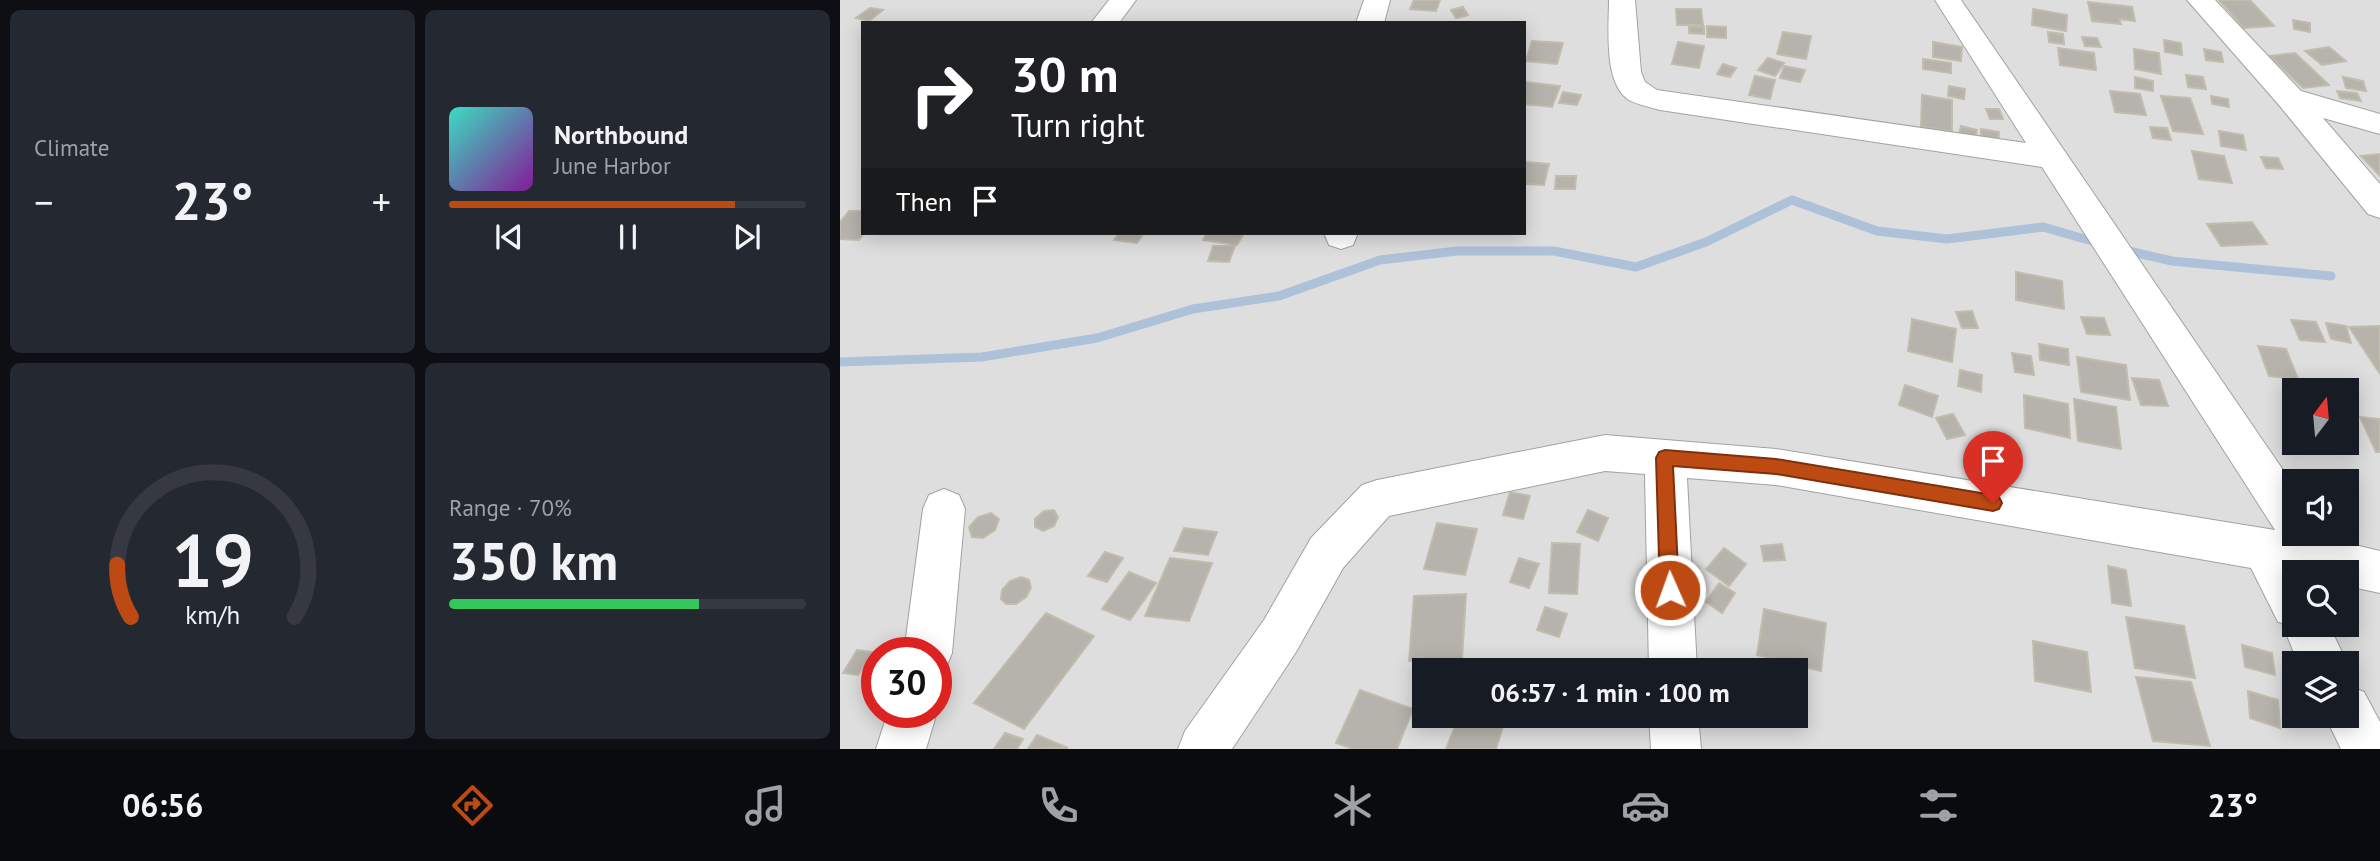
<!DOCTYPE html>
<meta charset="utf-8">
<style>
body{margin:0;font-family:"PT Sans",sans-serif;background:#242831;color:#f1f3f6;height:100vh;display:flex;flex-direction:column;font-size:26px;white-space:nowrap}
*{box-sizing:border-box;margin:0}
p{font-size:23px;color:#9ea1a6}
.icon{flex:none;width:38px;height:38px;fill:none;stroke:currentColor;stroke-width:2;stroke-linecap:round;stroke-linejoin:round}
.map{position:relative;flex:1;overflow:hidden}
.details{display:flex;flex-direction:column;gap:10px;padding:10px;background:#0d0f14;width:840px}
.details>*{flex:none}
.hud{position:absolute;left:21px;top:21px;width:665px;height:214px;border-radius:0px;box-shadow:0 4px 18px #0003;background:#202124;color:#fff;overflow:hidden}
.needle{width:46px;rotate:16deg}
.fabs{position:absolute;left:1442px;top:378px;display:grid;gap:14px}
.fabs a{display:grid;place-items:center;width:77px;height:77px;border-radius:0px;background:#171b24;box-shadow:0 4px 18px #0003;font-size:35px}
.speed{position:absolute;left:21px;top:637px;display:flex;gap:14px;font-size:35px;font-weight:700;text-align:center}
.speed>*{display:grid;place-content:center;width:91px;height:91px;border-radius:50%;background:#171b24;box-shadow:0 4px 18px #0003;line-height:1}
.speed .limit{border:10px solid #d22;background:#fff;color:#111}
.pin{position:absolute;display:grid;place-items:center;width:60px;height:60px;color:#fff;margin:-72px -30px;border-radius:50% 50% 50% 0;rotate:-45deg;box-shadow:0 0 7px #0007}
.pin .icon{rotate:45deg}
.me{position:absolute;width:77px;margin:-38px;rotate:358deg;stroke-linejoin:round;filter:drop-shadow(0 0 5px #0008)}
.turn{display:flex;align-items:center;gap:24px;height:147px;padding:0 35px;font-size:32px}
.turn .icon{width:91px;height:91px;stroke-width:2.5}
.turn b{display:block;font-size:49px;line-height:60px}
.then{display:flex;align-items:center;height:66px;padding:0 35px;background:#0003;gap:14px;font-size:26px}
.big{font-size:52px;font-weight:600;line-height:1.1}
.details .widget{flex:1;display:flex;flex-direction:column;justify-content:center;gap:10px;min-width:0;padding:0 24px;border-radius:10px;background:#242831}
.details .dial{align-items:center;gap:0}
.dial svg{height:182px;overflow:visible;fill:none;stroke:#363941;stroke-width:7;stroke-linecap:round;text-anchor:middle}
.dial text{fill:#f1f3f6;stroke:none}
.song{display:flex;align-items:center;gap:21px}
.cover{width:84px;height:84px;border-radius:10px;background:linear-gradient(135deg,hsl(170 70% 55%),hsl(290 70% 35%))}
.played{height:7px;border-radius:4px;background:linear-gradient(90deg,#be4a13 80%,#363941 80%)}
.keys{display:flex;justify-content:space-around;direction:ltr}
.heat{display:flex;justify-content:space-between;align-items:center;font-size:38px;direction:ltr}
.charge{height:10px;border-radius:5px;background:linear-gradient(90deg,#34c759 70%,#363941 0)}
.details .tiles{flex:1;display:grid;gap:10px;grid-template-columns:repeat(2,1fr)}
.trip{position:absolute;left:572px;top:658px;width:396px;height:70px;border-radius:0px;background:#171b24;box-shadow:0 4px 18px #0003;font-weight:600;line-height:70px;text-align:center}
.tabs{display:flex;height:112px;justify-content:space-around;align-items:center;background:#090b0e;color:#9ea1a6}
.tabs .icon{width:49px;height:49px}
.tabs .selected{color:#be4a13}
.tabs b{font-size:32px;color:#f1f3f6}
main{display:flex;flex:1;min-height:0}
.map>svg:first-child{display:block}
</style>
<main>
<section class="details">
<div class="tiles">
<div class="widget"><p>Climate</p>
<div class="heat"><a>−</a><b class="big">23°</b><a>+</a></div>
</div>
<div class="widget">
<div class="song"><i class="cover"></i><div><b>Northbound</b><p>June Harbor</p></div></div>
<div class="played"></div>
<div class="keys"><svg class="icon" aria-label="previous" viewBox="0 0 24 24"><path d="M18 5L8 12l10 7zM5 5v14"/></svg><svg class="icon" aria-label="pause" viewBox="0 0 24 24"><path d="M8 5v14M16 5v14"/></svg><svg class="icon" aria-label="next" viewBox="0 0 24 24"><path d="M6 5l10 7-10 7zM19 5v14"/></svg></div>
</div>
<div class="widget dial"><svg viewBox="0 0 100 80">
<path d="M14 69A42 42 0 1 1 86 69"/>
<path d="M14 69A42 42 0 0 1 8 46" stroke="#be4a13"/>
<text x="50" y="56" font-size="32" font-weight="700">19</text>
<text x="50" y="72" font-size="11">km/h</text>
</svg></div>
<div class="widget"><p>Range · 70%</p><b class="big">350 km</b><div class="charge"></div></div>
</div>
</section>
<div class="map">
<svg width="1540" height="749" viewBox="0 0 1540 749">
<rect width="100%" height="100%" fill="#f0f0e8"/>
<!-- residential -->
<path fill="#dfdede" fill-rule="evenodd" d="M0 0H1540V749H0ZM23 23H684V233H23ZM1454 390H1507V443H1454ZM1454 481H1507V534H1454ZM1454 572H1507V625H1454ZM37 653H96V712H37ZM1454 663H1507V716H1454ZM584 670H956V716H584Z"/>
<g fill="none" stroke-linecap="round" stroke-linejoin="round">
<!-- stream-far1 -->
<path stroke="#adc1d9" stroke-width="8" d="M950 201H954"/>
<!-- stream -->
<g stroke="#adc1d9" stroke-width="9">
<path d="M1284 250 1332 261 1491 276"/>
<path d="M0 362 142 357 257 338 353 309 439 296 540 260 617 251H714L796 267 866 242 952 200 1037 231 1107 239 1203 227 1259 243"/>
</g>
</g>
<!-- building -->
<g fill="#b5b3ab" stroke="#c1bcac" stroke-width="2">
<path d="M574 0H600L596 11 570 9Z"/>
<path d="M1379 0H1410L1434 26 1404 28Z"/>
<path d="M1248 2 1292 7 1295 21 1279 19 1281 24 1252 21Z"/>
<path d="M623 7 628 15 616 18 611 10Z"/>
<path d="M30 8 43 10 29 21 16 18Z"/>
<path d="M836 9H861L863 25H837Z"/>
<path d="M1193 9 1227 15 1226 31 1192 25Z"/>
<path d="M1453 20 1470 23V32L1454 29Z"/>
<path d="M849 26 864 27V34L849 33Z"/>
<path d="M867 26 886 27V38L867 37Z"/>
<path d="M943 32 971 36 966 59 937 54Z"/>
<path d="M1208 32 1223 34 1224 44 1209 42Z"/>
<path d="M1242 37 1257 38 1261 47 1245 46Z"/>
<path d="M1324 40 1341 43 1342 55 1325 52Z"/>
<path d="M692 41 723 43 717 64 686 61Z"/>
<path d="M838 42 864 46 859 68 832 64Z"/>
<path d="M1093 42 1122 47 1121 61 1093 57Z"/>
<path d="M1489 47 1506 61 1482 65 1465 51Z"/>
<path d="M1218 48 1254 53 1256 70 1220 65Z"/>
<path d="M1294 49 1319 53 1321 74 1295 69Z"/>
<path d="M1364 49 1381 52 1383 62 1366 60Z"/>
<path d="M1455 53 1489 85 1463 88 1430 56Z"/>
<path d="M928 58 944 63 935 76 918 70Z"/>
<path d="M1083 59 1111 63V73L1083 69Z"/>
<path d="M883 64 896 68 890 77 877 74Z"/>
<path d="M944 66 965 70 960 82 940 78Z"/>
<path d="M1346 75 1363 77 1366 89 1348 87Z"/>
<path d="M915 76 935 80 930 99 909 95Z"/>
<path d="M1295 77 1313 81V91L1295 88Z"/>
<path d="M1503 77 1523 81 1526 91 1506 88Z"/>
<path d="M685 82 720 86 712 107 684 104Z"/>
<path d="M1109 86 1125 89 1124 99 1108 96Z"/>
<path d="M1270 91 1300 94 1306 115 1275 112Z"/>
<path d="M1497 91 1517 93 1521 101 1500 98Z"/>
<path d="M723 92 741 95 737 105 719 103Z"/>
<path d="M1082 95 1112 100V131L1081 127Z"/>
<path d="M1321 96 1350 98 1363 134 1333 131Z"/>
<path d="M1371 96 1388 99 1389 107 1372 104Z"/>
<path d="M1146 109H1159L1163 119H1150Z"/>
<path d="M1121 126 1137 130 1135 142 1118 138Z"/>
<path d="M1310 127 1327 128 1331 140 1313 138Z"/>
<path d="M1141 129 1159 132 1158 146 1140 143Z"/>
<path d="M1379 131 1403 135 1406 150 1381 146Z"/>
<path d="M1352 151 1384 156 1392 183 1359 179Z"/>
<path d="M1540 154V176L1521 156Z"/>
<path d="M1421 157 1438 158 1443 169 1426 168Z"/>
<path d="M684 162 709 164 704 185 684 184Z"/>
<path d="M716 176H736L735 189H715Z"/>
<path d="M9 211H23L24 233 19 240 0 239V222Z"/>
<path d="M1412 222 1427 244 1381 246 1367 224Z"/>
<path d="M279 233H304L297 243 274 240Z"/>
<path d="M367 233H404L397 245 363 240Z"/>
<path d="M373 246H395L389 262 368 261Z"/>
<path d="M1176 272 1222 281 1224 309 1176 300Z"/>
<path d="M1132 311 1138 328H1122L1116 312Z"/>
<path d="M1241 317 1264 318 1270 335 1247 334Z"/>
<path d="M1072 319 1116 329 1112 362 1068 351Z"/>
<path d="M1451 320 1476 322 1485 342 1460 340Z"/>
<path d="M1486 323 1506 326 1511 343 1491 339Z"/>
<path d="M1540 326V374L1509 327Z"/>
<path d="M1199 344 1228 349 1229 365 1200 360Z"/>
<path d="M1418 346 1446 349 1458 379 1429 376Z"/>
<path d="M1172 353 1191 356 1194 375 1175 372Z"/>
<path d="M1237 357 1286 365 1290 400 1241 392Z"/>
<path d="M1120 370 1142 375 1141 392 1118 386Z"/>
<path d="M1292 378 1319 380 1328 406 1301 405Z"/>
<path d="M1065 385 1098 396 1092 417 1059 405Z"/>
<path d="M1184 395 1228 404 1230 438 1185 428Z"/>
<path d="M1234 399 1276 407 1281 449 1238 441Z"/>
<path d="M1113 414 1125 435 1107 439 1096 418Z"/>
<path d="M1520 417 1540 419V452H1536Z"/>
<path d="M670 492 690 496 683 519 663 515Z"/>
<path d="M214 510 218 517 214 526 203 531 195 527V519L204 511Z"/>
<path d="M748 510 768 518 758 541 737 532Z"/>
<path d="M151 513 159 519 155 530 143 538 132 537 129 527 138 517Z"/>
<path d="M597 523 637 529 625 575 584 569Z"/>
<path d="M344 528 377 532 368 555 334 551Z"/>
<path d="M712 543 740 544 737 594 709 593Z"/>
<path d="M942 544 945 560 924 561 921 546Z"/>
<path d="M884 548 906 564 889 586 866 569Z"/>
<path d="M265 552 283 558 267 582 248 576Z"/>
<path d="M330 558 372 563 349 621 305 616Z"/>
<path d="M679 558 699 564 689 588 670 582Z"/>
<path d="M1268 566 1286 570 1291 606 1272 603Z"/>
<path d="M289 572 316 583 290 620 262 609Z"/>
<path d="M181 577 189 580 191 588 186 597 176 604H166L161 599 162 590 170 581Z"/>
<path d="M879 583 895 593 882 613 866 602Z"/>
<path d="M626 594 622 659 569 661 574 596Z"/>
<path d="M705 607 727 614 719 637 697 630Z"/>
<path d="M924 609 986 623 981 671 917 655Z"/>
<path d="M206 613 254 636 184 729 134 703Z"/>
<path d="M1286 617 1344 626 1355 678 1295 668Z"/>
<path d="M1193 641 1247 652 1251 692 1195 681Z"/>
<path d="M1402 645 1432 653 1435 675 1405 667Z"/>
<path d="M17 650 32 652 18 675 3 673Z"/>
<path d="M674 659 705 670H669Z"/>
<path d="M1296 677 1351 682 1370 746 1313 741Z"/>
<path d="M520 690 573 709 557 749H513L496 743Z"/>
<path d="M1408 691 1438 700 1440 728 1410 718Z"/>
<path d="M619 716H629L663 727 656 749H606Z"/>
<path d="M690 716H712L711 726 689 725Z"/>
<path d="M165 733 183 739 177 749H154Z"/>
<path d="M197 735 228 748 188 749Z"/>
</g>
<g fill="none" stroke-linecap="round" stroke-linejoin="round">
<defs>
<g id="minor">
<path d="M269 0H296L279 23H251Z"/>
<path d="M524 0H550L544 23H516Z"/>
<path d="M769 0H795L801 72 805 82 817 90 1186 143 1095 0H1121L1454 486V534H1470L1540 551V593L1507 586V572H1454V625H1489L1507 663H1458L1442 623 1438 622 1411 568 936 485 847 478 857 670H809L805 474 765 471 549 516 503 568 456 652 392 749H338L345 731 424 620 471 538 522 485 537 480 765 435 936 449 1435 530 1202 167 820 110C810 107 798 105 789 100 763 84 769 26 769 0Z"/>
<path d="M1347 0H1375L1461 91 1540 114V134L1483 118 1540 184V218L1528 214 1439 105Z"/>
<path d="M484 233H518L513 245 501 249 489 245Z"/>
<path d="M104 489 119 495 125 509 112 653 105 670 96 673V653H64L83 509 89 495Z"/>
<path d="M1507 685 1524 692 1540 722V749H1501L1485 716H1507Z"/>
<path d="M96 709 97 712 86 749H36L48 712H96Z"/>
<path d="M809 716H858L861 749H811Z"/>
</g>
</defs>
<!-- minor casing -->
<use href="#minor" stroke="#a2a2a2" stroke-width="2"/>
<!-- minor -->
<use href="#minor" fill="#fff" fill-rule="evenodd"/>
</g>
<!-- route -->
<path fill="#be4a13" stroke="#7c300c" stroke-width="2" d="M825 450 936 459 1153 495 1159 497 1162 503 1159 509 1153 511 936 474 833 466 839 590 836 597 830 600 823 597 820 590 816 458 819 452Z"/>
</svg>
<div class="fabs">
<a><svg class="needle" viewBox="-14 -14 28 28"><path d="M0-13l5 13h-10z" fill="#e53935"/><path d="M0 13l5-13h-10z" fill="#9ea1a6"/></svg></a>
<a><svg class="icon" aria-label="sound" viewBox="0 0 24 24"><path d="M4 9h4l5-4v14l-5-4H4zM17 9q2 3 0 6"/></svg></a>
<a><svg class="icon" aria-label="search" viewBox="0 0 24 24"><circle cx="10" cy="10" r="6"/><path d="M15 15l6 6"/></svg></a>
<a><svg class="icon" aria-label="layers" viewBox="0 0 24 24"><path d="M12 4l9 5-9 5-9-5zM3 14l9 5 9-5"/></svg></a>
</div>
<div class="speed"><div class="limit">30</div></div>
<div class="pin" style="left:1153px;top:503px;background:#d93025"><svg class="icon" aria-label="arrive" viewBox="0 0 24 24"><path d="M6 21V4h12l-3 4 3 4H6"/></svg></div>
<svg class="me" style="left:830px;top:590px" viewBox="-20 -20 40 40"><circle r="17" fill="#be4a13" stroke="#fff" stroke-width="3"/><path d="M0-11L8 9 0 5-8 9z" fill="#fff"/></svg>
<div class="trip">06:57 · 1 min · 100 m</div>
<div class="hud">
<div class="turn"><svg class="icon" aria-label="right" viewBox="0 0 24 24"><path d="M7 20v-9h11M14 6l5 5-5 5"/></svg><div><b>30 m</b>Turn right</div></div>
<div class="then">Then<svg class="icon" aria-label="arrive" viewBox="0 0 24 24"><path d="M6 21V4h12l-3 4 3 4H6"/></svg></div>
</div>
</div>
</main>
<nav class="tabs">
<b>06:56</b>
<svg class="icon selected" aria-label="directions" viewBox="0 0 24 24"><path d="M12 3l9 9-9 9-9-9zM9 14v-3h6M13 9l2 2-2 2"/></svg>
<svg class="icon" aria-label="music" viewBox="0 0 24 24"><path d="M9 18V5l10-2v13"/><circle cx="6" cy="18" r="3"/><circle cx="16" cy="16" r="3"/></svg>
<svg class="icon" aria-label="phone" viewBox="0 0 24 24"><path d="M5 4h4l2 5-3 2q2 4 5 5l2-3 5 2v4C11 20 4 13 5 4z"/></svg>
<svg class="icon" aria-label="climate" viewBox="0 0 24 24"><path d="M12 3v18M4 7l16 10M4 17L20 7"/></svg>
<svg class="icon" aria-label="car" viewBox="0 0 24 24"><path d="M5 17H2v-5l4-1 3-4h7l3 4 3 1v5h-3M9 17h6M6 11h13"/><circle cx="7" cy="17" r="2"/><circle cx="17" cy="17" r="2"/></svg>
<svg class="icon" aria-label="filters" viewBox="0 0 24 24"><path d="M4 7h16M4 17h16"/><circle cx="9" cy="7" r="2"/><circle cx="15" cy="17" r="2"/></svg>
<b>23°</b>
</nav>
